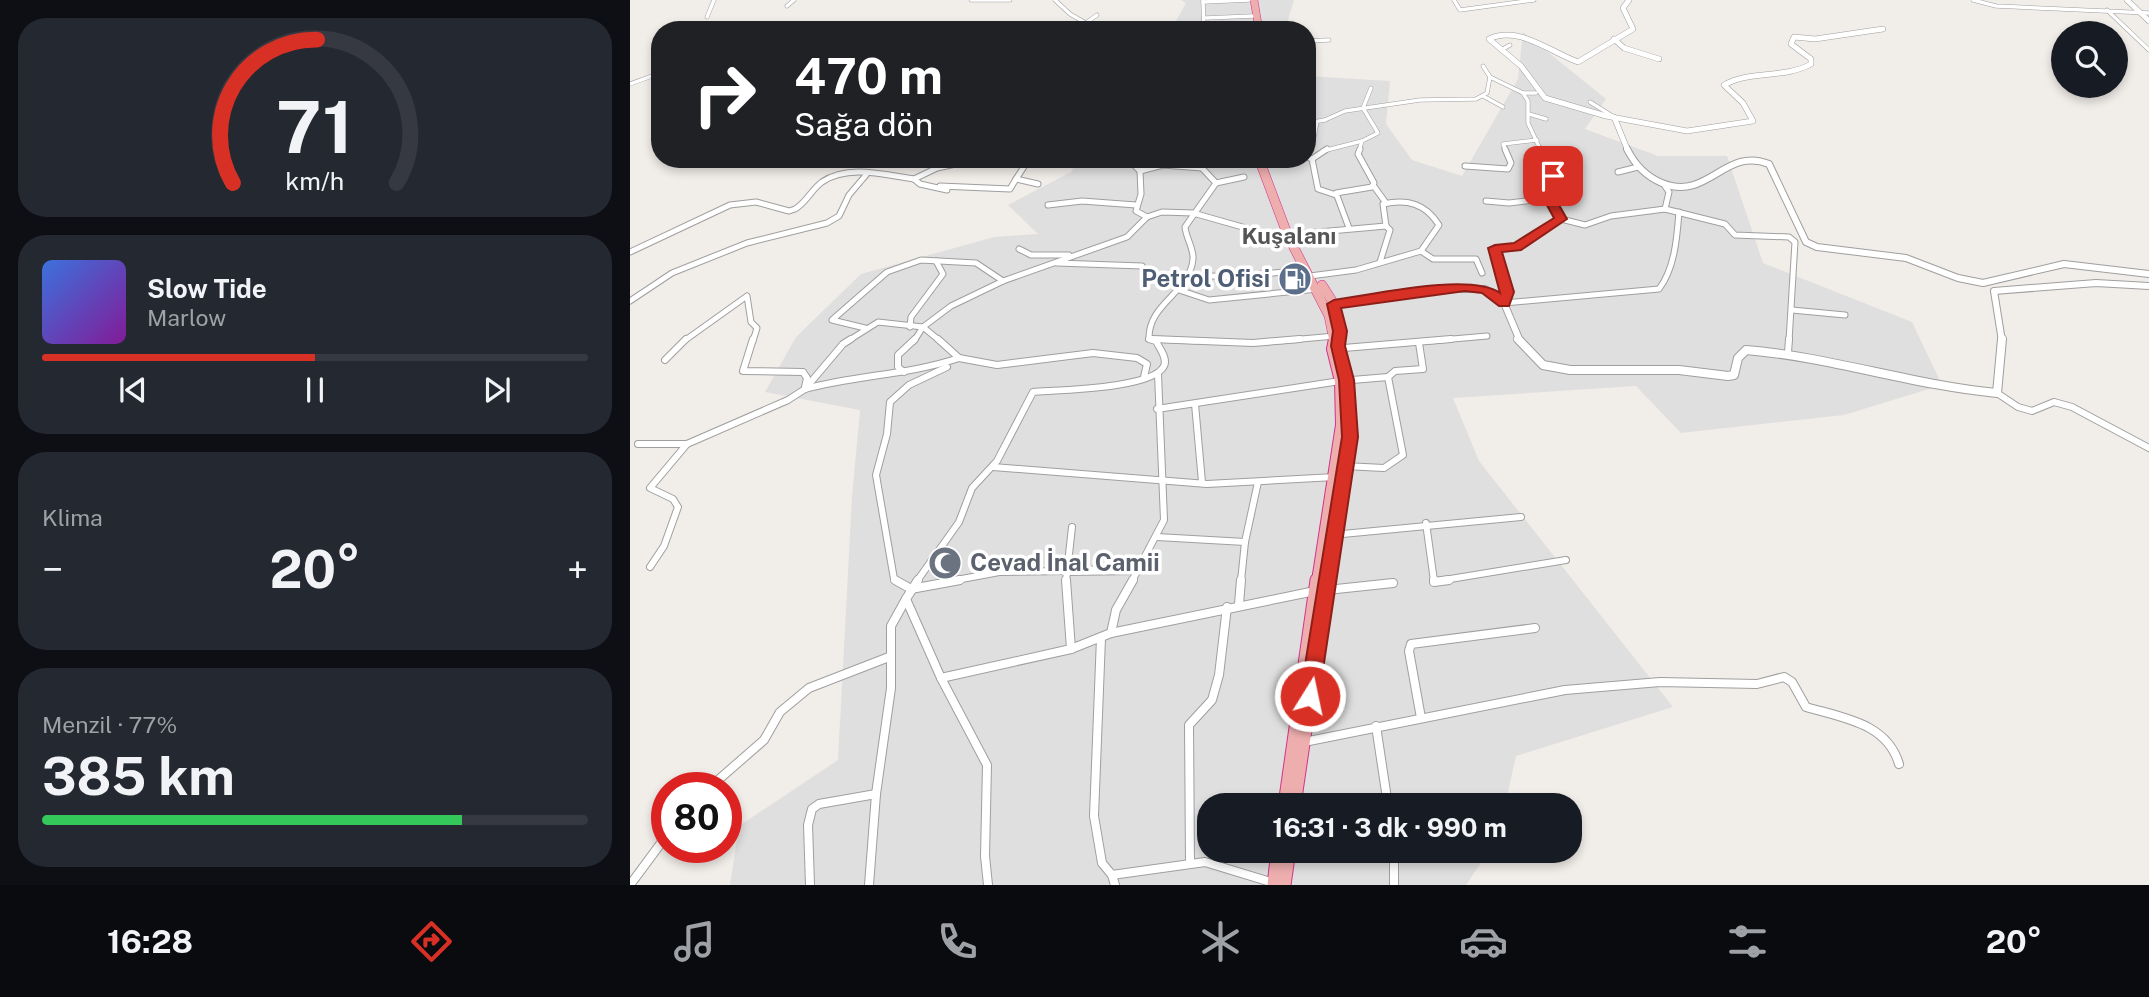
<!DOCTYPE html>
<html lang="tr">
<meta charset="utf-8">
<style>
body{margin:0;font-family:"Public Sans",sans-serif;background:#242831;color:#f1f3f6;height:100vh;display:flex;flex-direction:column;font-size:26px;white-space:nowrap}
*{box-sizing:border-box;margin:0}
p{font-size:23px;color:#9ea1a6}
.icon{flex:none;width:38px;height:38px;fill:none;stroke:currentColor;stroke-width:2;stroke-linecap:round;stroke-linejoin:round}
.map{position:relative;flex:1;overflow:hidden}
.panel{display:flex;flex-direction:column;gap:18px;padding:18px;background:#0d0f14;width:630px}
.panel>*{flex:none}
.hud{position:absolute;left:21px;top:21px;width:665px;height:147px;border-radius:28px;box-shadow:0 4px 10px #0003;background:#202124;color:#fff;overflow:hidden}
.buttons{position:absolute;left:1421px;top:21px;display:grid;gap:14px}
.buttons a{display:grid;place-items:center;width:77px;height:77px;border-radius:50%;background:#171b24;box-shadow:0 4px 10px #0003;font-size:35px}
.speed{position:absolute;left:21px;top:772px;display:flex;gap:14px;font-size:35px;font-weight:700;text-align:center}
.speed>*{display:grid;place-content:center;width:91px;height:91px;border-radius:50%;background:#171b24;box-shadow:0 4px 10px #0003;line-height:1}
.speed .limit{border:10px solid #d22;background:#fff;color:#111}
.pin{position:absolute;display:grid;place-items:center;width:60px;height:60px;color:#fff;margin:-30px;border-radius:14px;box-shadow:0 4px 10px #0006}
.me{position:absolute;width:77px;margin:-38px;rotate:10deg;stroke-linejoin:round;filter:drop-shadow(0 0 5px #0008)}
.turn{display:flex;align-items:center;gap:24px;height:147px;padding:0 28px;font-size:32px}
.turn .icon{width:91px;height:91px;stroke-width:2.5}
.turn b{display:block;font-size:49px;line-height:60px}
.big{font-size:52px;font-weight:700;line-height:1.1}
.panel .card{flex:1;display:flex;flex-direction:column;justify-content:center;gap:10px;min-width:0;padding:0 24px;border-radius:28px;background:#242831}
.panel .dial{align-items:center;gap:0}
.dial svg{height:182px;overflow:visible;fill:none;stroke:#363941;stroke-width:7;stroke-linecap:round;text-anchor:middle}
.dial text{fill:#f1f3f6;stroke:none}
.song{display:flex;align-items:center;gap:21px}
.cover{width:84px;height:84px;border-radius:10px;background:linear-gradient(135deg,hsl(220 70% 55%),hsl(290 70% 35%))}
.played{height:7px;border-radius:4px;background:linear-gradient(90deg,#d93025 50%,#363941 50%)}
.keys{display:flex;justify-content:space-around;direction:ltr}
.heat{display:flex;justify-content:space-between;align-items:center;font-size:38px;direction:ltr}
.charge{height:10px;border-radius:5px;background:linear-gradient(90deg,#34c759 77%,#363941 0)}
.trip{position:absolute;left:567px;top:793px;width:385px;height:70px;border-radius:28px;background:#171b24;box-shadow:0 4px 10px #0003;font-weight:700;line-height:70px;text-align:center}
.dock{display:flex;height:112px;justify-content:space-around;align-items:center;background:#090b0e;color:#9ea1a6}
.dock .icon{width:49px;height:49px}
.dock .selected{color:#d93025}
.dock b{font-size:32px;color:#f1f3f6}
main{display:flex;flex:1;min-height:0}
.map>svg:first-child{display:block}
</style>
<main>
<section class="panel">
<div class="card dial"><svg viewBox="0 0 100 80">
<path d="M14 69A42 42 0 1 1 86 69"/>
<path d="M14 69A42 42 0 0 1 51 6" stroke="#d93025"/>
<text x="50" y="56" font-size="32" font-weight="700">71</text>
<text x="50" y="72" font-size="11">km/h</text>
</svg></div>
<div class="card">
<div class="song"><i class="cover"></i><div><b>Slow Tide</b><p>Marlow</p></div></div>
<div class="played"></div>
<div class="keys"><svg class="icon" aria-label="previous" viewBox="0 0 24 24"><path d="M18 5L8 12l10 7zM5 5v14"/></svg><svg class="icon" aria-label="pause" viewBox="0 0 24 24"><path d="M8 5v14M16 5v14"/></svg><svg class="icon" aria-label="next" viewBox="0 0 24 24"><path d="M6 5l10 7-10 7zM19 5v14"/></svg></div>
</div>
<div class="card"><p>Klima</p>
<div class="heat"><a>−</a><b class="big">20°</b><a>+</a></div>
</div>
<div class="card"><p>Menzil · 77%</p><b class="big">385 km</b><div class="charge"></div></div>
</section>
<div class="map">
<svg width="1519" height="885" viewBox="0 0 1519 885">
<rect width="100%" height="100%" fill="#f1ede9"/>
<!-- residential -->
<g fill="#e0dfdf">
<path d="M551 0H664L655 30H541L556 3Z"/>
<path d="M893 32 976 99 955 129 1028 156H1097L1133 263 1282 322 1312 385 1214 415 1051 433 1006 386 823 398 849 461 1043 707 886 756 875 805H579V850L859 851 836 885H100L109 826 208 760 222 497 230 410 135 392 166 337 231 274 364 237 408 234 378 205 441 172 448 159H677V76L760 81 756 124 782 160 832 176 888 79Z"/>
</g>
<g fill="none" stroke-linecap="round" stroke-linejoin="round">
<defs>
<g id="minor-far3">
<path d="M341 0H380"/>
<path d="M425 0 440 14 468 30"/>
<path d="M824 0 830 10 904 0"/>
<path d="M1343 0 1366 6 1519 13"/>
<path d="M573 1 574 30"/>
<path d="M573 2 619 0"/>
<path d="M157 6 164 0"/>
<path d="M1477 10 1519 50"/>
<path d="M77 17 84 0"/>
<path d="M576 18 623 16"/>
<path d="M456 23 467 15"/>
<path d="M603 30H624"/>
<path d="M677 41 699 40"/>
<path d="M873 49 880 45"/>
<path d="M853 66 860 77"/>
<path d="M0 84 30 73"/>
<path d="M893 93H906"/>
<path d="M853 96 873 107"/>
<path d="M960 102 984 117"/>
<path d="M899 114 916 119"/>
<path d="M677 123 695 120 715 111 790 100 846 99 857 93 860 77 893 93 898 101V123L911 151"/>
<path d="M684 137 687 122"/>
<path d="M693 151 732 141 748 133 733 108 741 88"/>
<path d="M729 151 732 141"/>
<path d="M876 151 873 144 907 140"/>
</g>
<g id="minor-far2">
<path d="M910 149 924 178 921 183 925 189 920 198 931 219 887 247 865 248 877 292 874 303 1029 289C1045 268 1047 237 1049 212"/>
<path d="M677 157 682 159 697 149"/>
<path d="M399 159 386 179 408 184"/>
<path d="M506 159 505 166 510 171"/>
<path d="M682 159 688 189 706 195"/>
<path d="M835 166 878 169 881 163 875 149"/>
<path d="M988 172 1008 167"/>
<path d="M586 183 614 177"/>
<path d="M743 185 756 203"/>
<path d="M310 186 380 189 386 179"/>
<path d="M1035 186 1039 192 1035 209"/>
<path d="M317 190 290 184 284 179 307 168 349 159"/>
<path d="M856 201 879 203 920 198"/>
<path d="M418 205 452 201 506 205"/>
<path d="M517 217 506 211 511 194 510 171 533 165 572 168"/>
<path d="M931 219 955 225 981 216 1035 209 1095 224 1105 235 1159 237 1165 242 1159 341"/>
<path d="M756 226 753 204C777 199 795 203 809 225L791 251"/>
<path d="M719 228 706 193 742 187 744 183 728 154 730 149"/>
<path d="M389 249 401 255H439"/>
<path d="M0 252 100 205 126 202 159 211 165 209C176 203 181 190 192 182 218 164 255 175 284 179"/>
<path d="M427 263 512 266"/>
<path d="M557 274 595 277 677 270"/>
<path d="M680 276 726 270 791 251 803 259H846L852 273"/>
<path d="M549 290 579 300 688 289"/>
<path d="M0 301 42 273 117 243 197 223 209 216 219 195 236 175"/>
<path d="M1162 310 1215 315"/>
<path d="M280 327 281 317 313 274 306 261"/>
<path d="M235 328 202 320 257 272 291 260 346 263 373 281"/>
<path d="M522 339 566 341"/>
<path d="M54 341 117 296 121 322 127 328 123 341"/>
<path d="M218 341 248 322 293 327 310 341"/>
<path d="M284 341 293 327 321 306 373 281 497 237 517 217 532 212 563 213 644 236 756 226 760 230 750 262"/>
<path d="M525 341 519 339C518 303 560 293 563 259 564 249 556 238 555 227L586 183 572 168 573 159"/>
<path d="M649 341 705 336"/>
<path d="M800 341 857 336"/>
</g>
<g id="minor-far1">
<path d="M123 339 113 371 173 372 177 378 175 387"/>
<path d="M522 339 623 343 670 339"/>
<path d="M702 349 821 339"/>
<path d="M1158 352 1159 339"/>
<path d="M329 358 367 365 463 353 507 358 517 364 514 377"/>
<path d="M35 360 56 339"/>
<path d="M274 372 268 367V355L285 339"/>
<path d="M175 389 213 344 221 339"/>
<path d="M175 389C227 375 278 375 329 358L308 339"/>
<path d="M1367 393 1388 407 1402 411 1424 402 1442 407 1519 448"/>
<path d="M565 404 572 482"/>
<path d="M527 409 710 381 758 377 765 371 793 369 789 343"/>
<path d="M8 444H57L158 400 175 389"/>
<path d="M714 466 754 468 773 455 758 377"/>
<path d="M363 467 577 484 705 477"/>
<path d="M796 523 804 581"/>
<path d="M702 535 891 517"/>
<path d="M527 537 615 542"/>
<path d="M20 567 34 546 48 507 43 499 20 488 57 444"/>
<path d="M268 581 264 579 246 475 257 434 260 402 279 385 317 367"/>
<path d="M287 581 329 522 342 488 367 461 403 392C427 390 523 389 534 366 538 358 529 348 526 341L519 339"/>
<path d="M321 581 369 572 435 571"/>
<path d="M436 581 442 527"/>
<path d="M502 581 534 520 528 374"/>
<path d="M611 581 615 542 628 482"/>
<path d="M808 581 936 560"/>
</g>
<g id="minor">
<path d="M265 580 281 589 330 580"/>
<path d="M288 580 276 599 311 678 357 765 355 856 358 885"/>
<path d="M436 580 441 649"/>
<path d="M804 580V582L819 580"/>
<path d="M697 590 763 583"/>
<path d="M609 604 611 580"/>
<path d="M481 633 486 610 503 580"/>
<path d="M471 638 464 816 472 863 482 875 485 885"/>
<path d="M311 678 441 649 481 633 685 591"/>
<path d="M791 718 779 651 781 644 905 628"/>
<path d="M746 726 758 805"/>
<path d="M674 742 935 690 1030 682 1127 684 1154 677 1162 682 1176 707C1213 718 1257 723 1269 764"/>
<path d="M79 788 134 740 150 712 179 688 259 657"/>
<path d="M764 850V885"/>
<path d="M560 862 559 725 582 700 589 675 597 607"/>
<path d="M482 875 575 862 644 883"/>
<path d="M0 885 37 835"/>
<path d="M180 885 178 825 182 809 189 804 246 794"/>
<path d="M239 885 246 794 261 688V626L276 599"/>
</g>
<g id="tertiary-far2">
<path d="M999 0 993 8 1003 29 948 62C920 52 889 25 859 39L891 66 915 98 976 116 1057 131 1123 121 1113 103 1094 85C1120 70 1154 79 1181 64V59L1161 44 1164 37 1185 39 1253 29"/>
<path d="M1497 0 1519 21"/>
<path d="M984 39 994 48 1029 59"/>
<path d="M984 117 998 151"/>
</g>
<g id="tertiary-far1">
<path d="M997 149C1005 165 1015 176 1032 183 1078 202 1095 146 1139 164L1176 242 1187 247 1276 258 1328 278 1353 283 1434 264 1519 274"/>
<path d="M695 306 810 289H855L874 303 890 341"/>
<path d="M1372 341 1364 291 1466 283 1519 286"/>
</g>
<g id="tertiary">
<path d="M888 339 913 365 940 370H1049L1098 376 1104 375 1108 358 1116 350C1201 357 1282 385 1367 393L1372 339"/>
<path d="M435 571 507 570"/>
</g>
<path id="trunk-far3" d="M624 0 629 30"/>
<g id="trunk-far2">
<path d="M629 159 658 236 699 316 704 341"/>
<path d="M692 285 704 304 709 325"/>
</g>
<g id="trunk-far1">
<path d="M687 581 711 425 710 381 702 349 704 339"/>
<path d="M697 581 715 461 717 385"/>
</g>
<g id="trunk">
<path d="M655 805 687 580"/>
<path d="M664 805 697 580"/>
<path d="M644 885 648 850"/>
<path d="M654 885 659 850"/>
</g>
</defs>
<!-- minor-far3 casing -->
<use href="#minor-far3" stroke="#9f9f9f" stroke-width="4.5"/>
<!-- minor-far2 casing -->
<use href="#minor-far2" stroke="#9f9f9f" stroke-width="7"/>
<!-- minor-far1 casing -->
<use href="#minor-far1" stroke="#9f9f9f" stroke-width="8"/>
<!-- minor casing -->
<use href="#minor" stroke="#9f9f9f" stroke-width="10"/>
<!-- tertiary-far2 casing -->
<use href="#tertiary-far2" stroke="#9f9f9f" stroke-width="6"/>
<!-- tertiary-far1 casing -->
<use href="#tertiary-far1" stroke="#9f9f9f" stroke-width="8"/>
<!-- tertiary casing -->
<use href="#tertiary" stroke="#9f9f9f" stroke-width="10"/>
<!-- trunk-far3 casing -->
<use href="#trunk-far3" stroke="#d3338b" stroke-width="8"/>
<!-- trunk-far2 casing -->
<use href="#trunk-far2" stroke="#d3338b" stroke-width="10"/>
<!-- trunk-far1 casing -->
<use href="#trunk-far1" stroke="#d3338b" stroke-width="12"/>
<!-- trunk casing -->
<use href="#trunk" stroke="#d3338b" stroke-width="15"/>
<!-- minor-far3 -->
<use href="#minor-far3" stroke="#fff" stroke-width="3.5"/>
<!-- minor-far2 -->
<use href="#minor-far2" stroke="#fff" stroke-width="5"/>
<!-- minor-far1 -->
<use href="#minor-far1" stroke="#fff" stroke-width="6"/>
<!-- minor -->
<use href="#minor" stroke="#fff" stroke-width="8"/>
<!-- tertiary-far2 -->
<use href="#tertiary-far2" stroke="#fff" stroke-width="5"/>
<!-- tertiary-far1 -->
<use href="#tertiary-far1" stroke="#fff" stroke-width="6"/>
<!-- tertiary -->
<use href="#tertiary" stroke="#fff" stroke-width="8"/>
<!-- trunk-far3 -->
<use href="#trunk-far3" stroke="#eeaeae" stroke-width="7"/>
<!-- trunk-far2 -->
<use href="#trunk-far2" stroke="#eeaeae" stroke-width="9"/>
<!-- trunk-far1 -->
<use href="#trunk-far1" stroke="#eeaeae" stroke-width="10"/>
<!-- trunk -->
<use href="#trunk" stroke="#eeaeae" stroke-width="13"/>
</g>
<!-- route -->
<path fill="#d93025" stroke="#8d1f18" stroke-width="2" d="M923 173 928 176 930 190 925 198 937 219 891 250 872 252 884 292 879 306H869L852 293 835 291 711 308 717 331 715 346 724 380 728 437 689 696 687 703 680 705 672 703 670 696 712 437 709 380 701 346 703 331 697 304 704 300C742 295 840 272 870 293L858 248 865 245 884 243 924 218 913 198 919 190 917 176Z"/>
<!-- icons -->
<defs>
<symbol id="fuel-disc" viewBox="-11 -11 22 22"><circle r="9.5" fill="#5c6f8a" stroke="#fff"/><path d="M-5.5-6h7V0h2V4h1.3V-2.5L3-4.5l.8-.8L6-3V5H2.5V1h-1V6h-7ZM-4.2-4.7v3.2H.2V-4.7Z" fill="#fff"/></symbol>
<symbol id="mosque-disc" viewBox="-11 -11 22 22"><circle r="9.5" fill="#6b7280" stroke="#fff"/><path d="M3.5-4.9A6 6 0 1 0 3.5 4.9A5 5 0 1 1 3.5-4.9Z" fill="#fff"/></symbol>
</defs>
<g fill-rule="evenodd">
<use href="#fuel-disc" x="646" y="260" width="38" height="38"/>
<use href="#mosque-disc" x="296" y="544" width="38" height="38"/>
</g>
<g text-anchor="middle" stroke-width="7" stroke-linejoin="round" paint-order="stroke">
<!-- far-quarter labels -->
<g font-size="23" font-weight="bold" fill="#555" stroke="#fff">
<text x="659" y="244">Kuşalanı</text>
</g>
<!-- service labels -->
<g font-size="24" font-weight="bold" fill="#4e5e75" stroke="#fff" text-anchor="end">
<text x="640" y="287">Petrol Ofisi</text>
</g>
<!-- worship labels -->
<g font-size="24" font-weight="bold" fill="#5b616d" stroke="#fff" text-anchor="start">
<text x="340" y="571">Cevad İnal Camii</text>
</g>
</g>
</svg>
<div class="buttons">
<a><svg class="icon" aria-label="search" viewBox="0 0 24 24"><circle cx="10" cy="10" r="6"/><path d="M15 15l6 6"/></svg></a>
</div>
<div class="speed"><div class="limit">80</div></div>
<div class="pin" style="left:923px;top:176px;background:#d93025"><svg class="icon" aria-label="arrive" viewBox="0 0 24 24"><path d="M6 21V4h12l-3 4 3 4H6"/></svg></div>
<svg class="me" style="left:680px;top:696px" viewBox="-20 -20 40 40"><circle r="17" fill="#d93025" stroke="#fff" stroke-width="3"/><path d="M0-11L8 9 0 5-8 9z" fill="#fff"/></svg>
<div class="trip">16:31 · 3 dk · 990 m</div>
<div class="hud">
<div class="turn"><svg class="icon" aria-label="right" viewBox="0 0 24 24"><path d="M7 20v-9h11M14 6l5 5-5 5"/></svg><div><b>470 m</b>Sağa dön</div></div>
</div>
</div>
</main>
<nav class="dock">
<b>16:28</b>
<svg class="icon selected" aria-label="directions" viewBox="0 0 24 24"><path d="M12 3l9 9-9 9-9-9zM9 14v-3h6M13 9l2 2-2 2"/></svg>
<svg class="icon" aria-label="music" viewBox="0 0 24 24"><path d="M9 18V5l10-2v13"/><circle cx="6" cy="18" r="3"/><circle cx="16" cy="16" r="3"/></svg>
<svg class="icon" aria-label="phone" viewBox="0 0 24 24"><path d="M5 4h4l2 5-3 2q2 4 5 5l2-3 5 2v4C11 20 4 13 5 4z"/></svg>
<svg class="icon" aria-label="climate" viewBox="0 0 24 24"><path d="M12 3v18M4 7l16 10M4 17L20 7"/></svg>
<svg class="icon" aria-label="car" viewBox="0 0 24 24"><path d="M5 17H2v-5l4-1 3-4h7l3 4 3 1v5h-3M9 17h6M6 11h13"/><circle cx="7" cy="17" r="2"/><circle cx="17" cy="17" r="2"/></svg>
<svg class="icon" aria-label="filters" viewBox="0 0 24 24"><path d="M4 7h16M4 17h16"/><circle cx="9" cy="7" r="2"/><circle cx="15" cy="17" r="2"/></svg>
<b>20°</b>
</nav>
